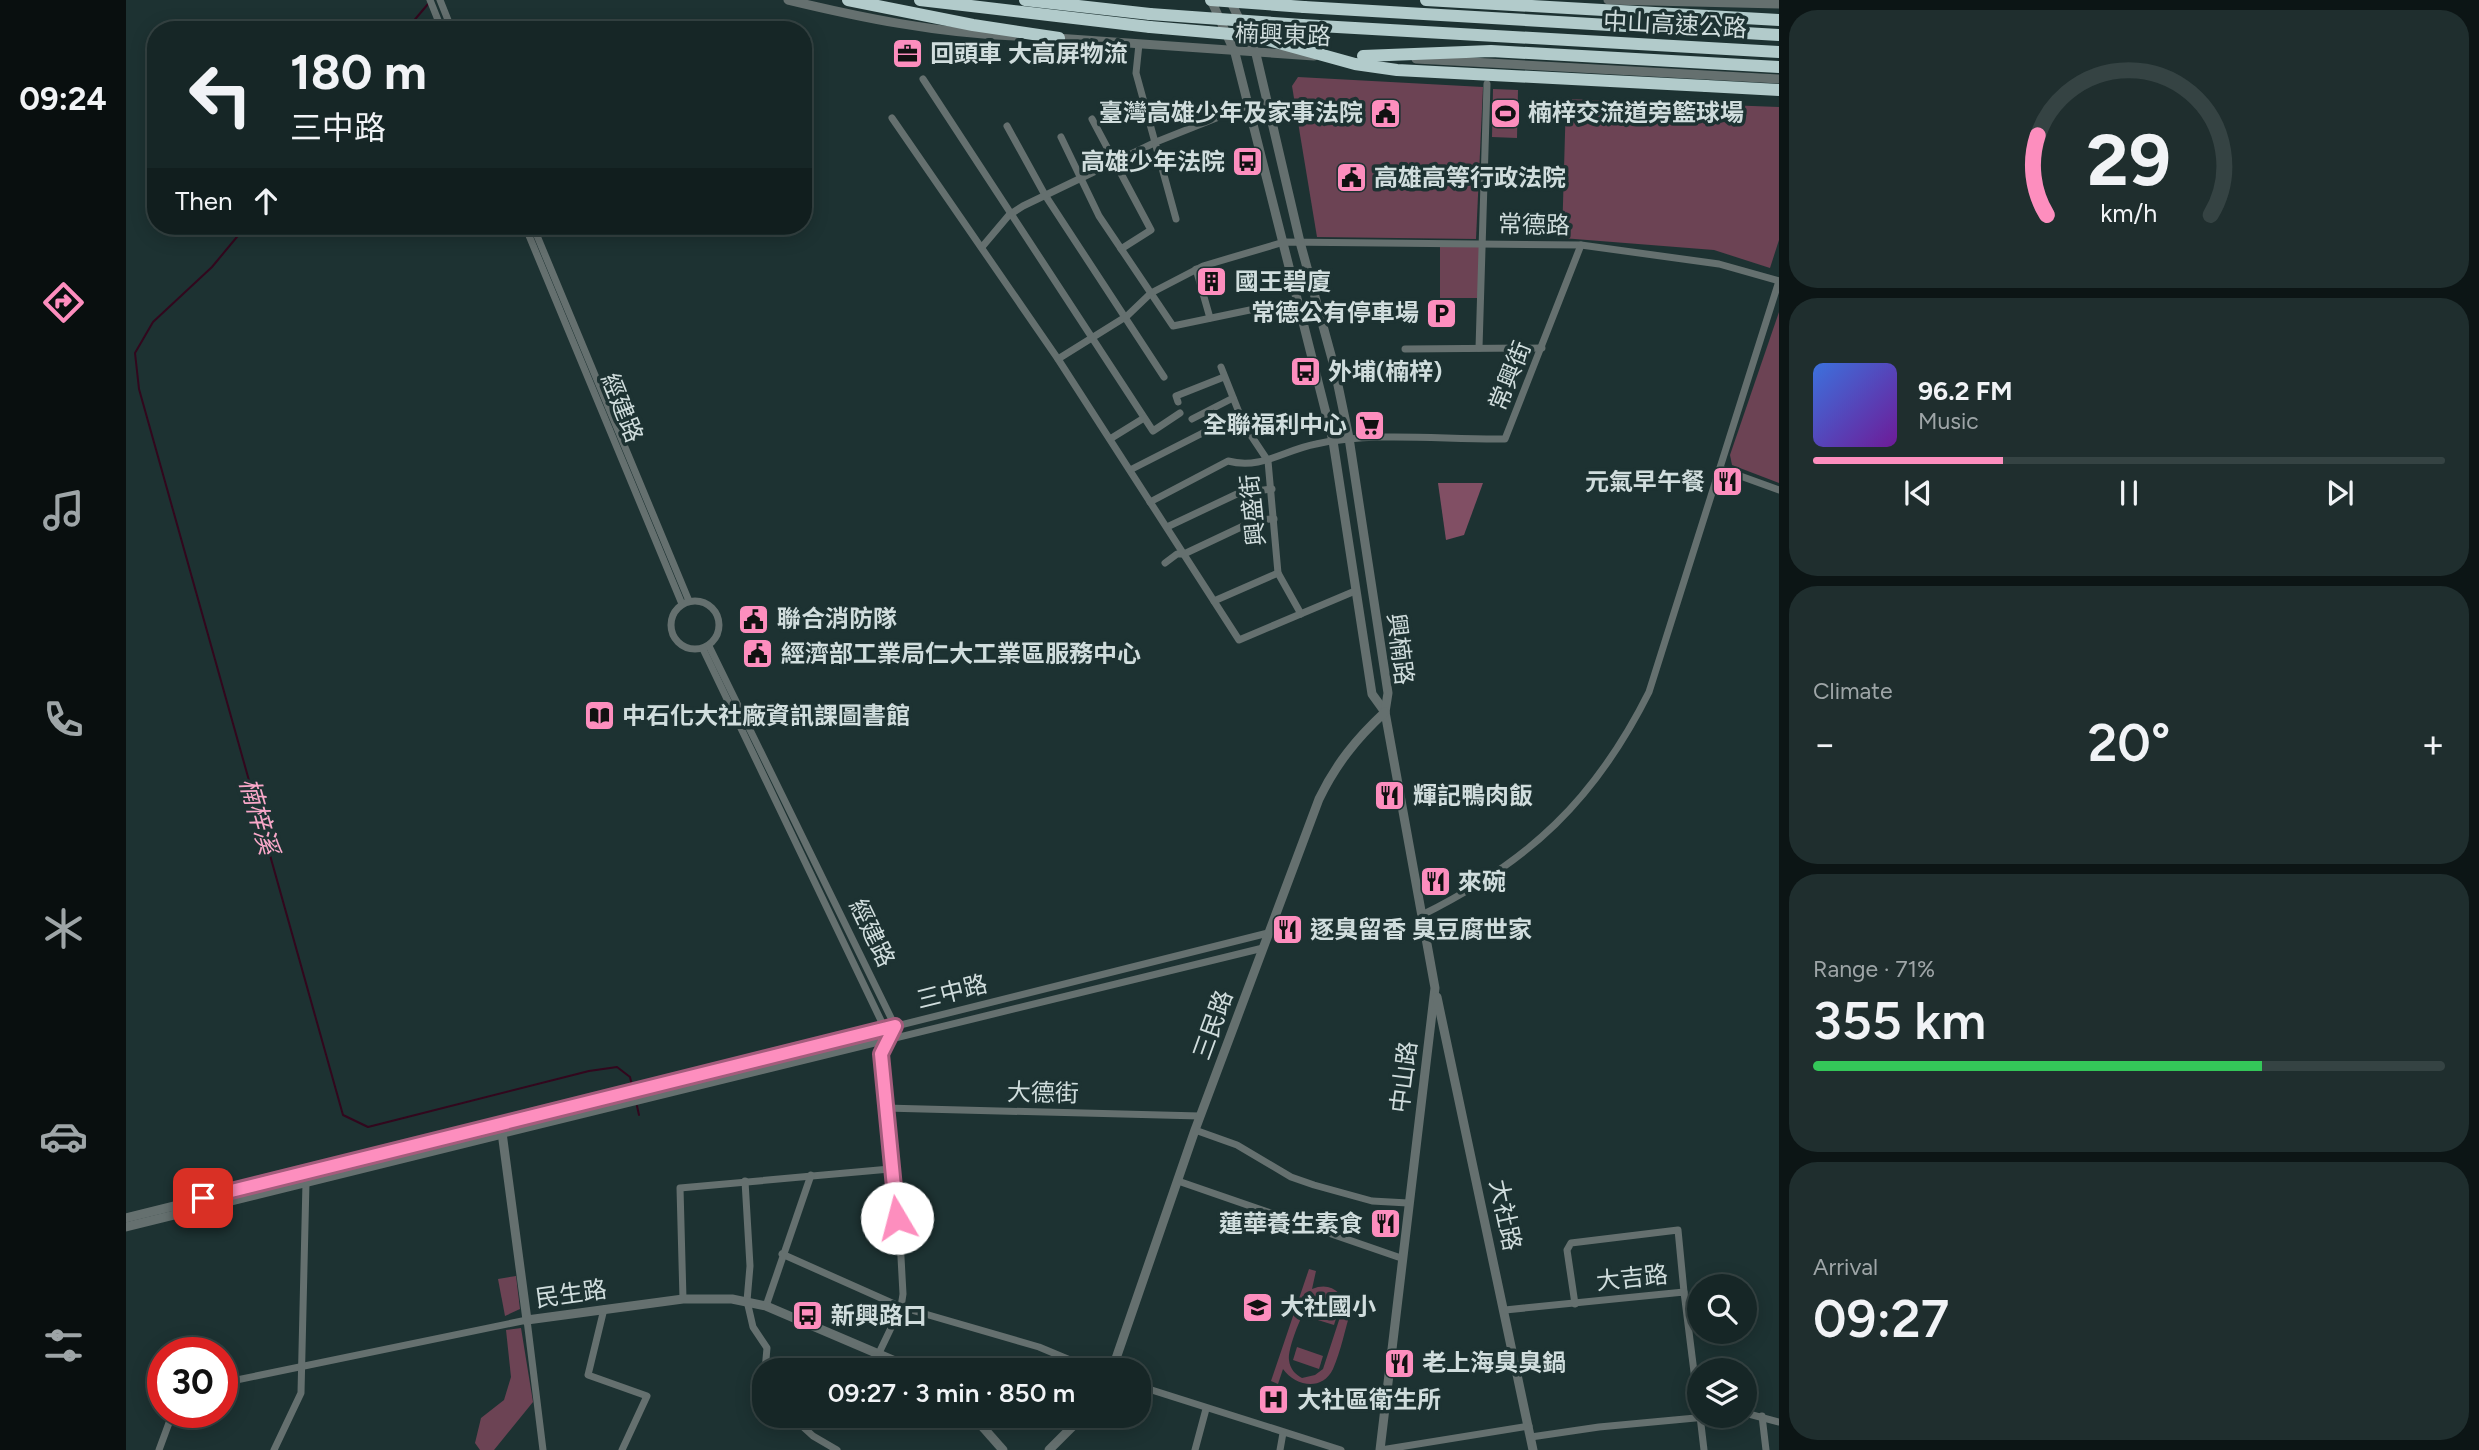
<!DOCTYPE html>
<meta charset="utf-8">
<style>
body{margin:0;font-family:Figtree,"Noto Sans TC",sans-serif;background:#1f2e2e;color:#f1f3f6;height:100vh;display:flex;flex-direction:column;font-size:26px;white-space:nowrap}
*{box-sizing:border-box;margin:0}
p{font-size:23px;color:#9ea5a7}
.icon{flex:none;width:38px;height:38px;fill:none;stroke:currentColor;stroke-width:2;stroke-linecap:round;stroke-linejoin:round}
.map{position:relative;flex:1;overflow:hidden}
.details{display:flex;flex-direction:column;gap:10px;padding:10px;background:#0c1515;width:700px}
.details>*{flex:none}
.banner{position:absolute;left:21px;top:21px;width:665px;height:214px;border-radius:28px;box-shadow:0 4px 18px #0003,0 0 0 2px #354343;background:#162626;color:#f1f3f6;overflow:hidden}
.controls{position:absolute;left:1561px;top:1274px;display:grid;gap:14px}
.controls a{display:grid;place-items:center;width:70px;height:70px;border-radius:50%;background:#162626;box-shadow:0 4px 18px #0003,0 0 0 2px #354343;font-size:35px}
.speed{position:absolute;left:21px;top:1337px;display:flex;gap:14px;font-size:35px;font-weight:700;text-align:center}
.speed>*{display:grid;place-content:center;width:91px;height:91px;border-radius:50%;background:#162626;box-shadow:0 4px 18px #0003,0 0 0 2px #354343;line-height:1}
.speed .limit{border:10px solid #d22;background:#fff;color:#111}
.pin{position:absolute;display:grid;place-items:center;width:60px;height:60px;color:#fff;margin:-30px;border-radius:14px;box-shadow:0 4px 10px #0006}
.me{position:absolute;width:77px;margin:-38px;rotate:352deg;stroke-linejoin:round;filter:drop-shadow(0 0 5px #0008)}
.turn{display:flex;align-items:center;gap:24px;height:147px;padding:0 28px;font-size:32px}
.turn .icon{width:91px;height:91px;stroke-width:2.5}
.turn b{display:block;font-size:49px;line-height:60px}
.then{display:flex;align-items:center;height:66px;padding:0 28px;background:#0003;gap:14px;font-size:26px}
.big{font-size:52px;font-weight:600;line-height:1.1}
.details .widget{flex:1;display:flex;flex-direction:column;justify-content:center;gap:10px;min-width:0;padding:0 24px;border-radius:28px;background:#1f2e2e}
.details .dial{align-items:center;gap:0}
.dial svg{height:182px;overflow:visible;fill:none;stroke:#354343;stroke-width:7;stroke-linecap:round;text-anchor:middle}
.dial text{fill:#f1f3f6;stroke:none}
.song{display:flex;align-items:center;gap:21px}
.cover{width:84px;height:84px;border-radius:10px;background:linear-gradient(135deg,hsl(220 70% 55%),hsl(280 70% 35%))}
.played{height:7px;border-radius:4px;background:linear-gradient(90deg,#fd8ebe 30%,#354343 30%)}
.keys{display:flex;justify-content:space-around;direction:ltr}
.heat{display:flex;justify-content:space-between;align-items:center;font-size:38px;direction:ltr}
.charge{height:10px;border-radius:5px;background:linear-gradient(90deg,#34c759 71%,#354343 0)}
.trip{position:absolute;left:626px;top:1358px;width:399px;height:70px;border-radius:28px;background:#162626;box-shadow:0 4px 18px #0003,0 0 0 2px #354343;font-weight:600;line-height:70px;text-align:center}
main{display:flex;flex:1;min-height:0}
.tab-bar{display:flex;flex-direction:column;width:126px;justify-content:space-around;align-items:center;background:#090f0f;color:#9ea5a7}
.tab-bar .icon{width:49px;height:49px}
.tab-bar .active{color:#fd8ebe}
.tab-bar b{font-size:32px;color:#f1f3f6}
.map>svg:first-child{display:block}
</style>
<main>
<nav class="tab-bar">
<b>09:24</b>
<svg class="icon active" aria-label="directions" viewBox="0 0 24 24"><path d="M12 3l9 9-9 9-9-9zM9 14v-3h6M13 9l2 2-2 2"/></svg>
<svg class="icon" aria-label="music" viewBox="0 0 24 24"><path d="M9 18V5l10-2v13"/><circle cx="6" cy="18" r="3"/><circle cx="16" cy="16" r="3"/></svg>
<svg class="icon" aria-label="phone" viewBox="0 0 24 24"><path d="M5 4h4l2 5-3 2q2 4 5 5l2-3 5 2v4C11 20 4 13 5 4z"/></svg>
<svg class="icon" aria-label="climate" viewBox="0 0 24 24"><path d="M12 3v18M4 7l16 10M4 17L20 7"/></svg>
<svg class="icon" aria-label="car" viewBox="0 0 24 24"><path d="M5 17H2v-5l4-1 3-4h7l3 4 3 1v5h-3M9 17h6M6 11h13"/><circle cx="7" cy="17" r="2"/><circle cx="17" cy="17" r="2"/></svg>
<svg class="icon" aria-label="filters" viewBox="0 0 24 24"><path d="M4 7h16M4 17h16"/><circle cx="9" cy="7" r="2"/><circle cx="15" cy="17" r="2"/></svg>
</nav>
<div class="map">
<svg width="1653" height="1450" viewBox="0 0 1653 1450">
<rect width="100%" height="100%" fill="#1d3232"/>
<!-- green -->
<g fill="#6c4354" fill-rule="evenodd">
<path d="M1172 77 1357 87 1350 239 1191 237 1166 86Z"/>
<path d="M1367 89 1392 90 1391 138 1366 137Z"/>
<path d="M1440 99 1653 107V240L1644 268 1588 250 1436 238Z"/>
<path d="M1314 243 1356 244 1354 298H1314Z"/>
<path d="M1653 312V483L1606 465 1604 455Z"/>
<path d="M1183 1269 1190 1271 1186 1289C1205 1281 1216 1293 1225 1310 1219 1329 1215 1351 1207 1369 1196 1392 1169 1386 1157 1369L1152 1384 1145 1381ZM1189 1297 1209 1300 1215 1314 1197 1369 1189 1375 1176 1378C1169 1374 1164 1369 1163 1360 1161 1349 1179 1303 1189 1297Z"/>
<path d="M390 1276 394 1309 379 1316 372 1279Z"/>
<path d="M1186 1304 1212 1312 1208 1325 1182 1317Z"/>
<path d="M395 1328 407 1402 368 1450H354L349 1443 355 1418 378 1400 385 1377 380 1330Z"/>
<path d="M1171 1347 1197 1356 1193 1369 1167 1360Z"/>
</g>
<!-- forest -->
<path fill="#814f64" d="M1312 483H1357L1338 535 1320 540Z"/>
<!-- water -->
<path fill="#32071d" d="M179 226H207C204 236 195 239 185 235Z"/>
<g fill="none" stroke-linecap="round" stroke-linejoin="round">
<!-- stream -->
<g stroke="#32071d" stroke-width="2">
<path d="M280 30 302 4"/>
<path d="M120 226 86 267 27 322 9 353 13 389 217 1115 242 1127 463 1071 491 1067 504 1077 507 1090"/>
<path d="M511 1106 513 1115"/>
</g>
<!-- minor -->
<g stroke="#65706f" stroke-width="7">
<path d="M304 0 316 30"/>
<path d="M314 0 326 30"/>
<path d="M1013 44 1010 73 1050 219"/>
<path d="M797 79 1027 431 1054 413"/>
<path d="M766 118 932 359 1113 640 1229 591"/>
<path d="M966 119 1025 230 995 249"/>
<path d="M881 126 919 195 1038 377"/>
<path d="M935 137 973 216 1047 326 1172 300"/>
<path d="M399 226 556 604"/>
<path d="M407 226 563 601"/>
<path d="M856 247 883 215 897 206 1030 142 1123 105"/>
<path d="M1070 269 1084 318"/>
<path d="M1353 348 1361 84"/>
<path d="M1279 349 1416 348"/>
<path d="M932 359 1001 316 1025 293 1077 266 1158 242 1455 245 1593 264 1653 281"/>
<path d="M1095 367 1118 425 1142 461 1152 573 1175 614"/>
<path d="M1052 402 1050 396 1098 377"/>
<path d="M1066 419 1107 398"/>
<path d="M984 439 1018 418"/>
<path d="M1595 469 1653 490"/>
<path d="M1004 470 1114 414"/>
<path d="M1024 502 1102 461C1135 470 1158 450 1190 444 1251 431 1317 440 1379 439L1455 245"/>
<path d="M1041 527 1113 493 1146 489"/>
<path d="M1039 563 1051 554H1058L1130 520 1148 519"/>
<circle cx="569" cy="625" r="24"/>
<path d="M1088 601 1152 573"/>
<path d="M583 646 769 1026 755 1054V1073L774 1239 777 1294 775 1307 753 1353"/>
<path d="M577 649 760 1031"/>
<path d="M1296 915C1403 862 1469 800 1523 692L1653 281"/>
<path d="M759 1108 1074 1116"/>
<path d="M375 1125 1142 933"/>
<path d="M1069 1130 1111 1145 1165 1177 1188 1185 1246 1201 1282 1203"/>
<path d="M377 1134 1137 948"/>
<path d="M619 1181 624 1266 621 1301 627 1327 641 1348 639 1370"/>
<path d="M1052 1181 1275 1258"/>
<path d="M656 1254 775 1307 913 1347 968 1370"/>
<path d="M557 1299 554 1188 764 1169"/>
<path d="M1449 1304 1441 1250 1445 1243 1552 1230 1558 1292"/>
<path d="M640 1306 685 1175"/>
<path d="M478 1309 462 1375 521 1396 496 1450"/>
<path d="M1379 1310 1558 1292 1573 1412"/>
<path d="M639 1374 631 1386 639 1396"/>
<path d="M96 1383 401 1320 417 1450"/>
<path d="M1013 1386 1215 1450"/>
<path d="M1619 1413 1653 1422"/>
<path d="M665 1416 687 1436 711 1450"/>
<path d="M1574 1416 1578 1450"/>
<path d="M1636 1416 1640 1450"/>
<path d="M1405 1437 1473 1427 1591 1416"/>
<path d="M33 1450 47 1412"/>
<path d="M148 1450 175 1393 180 1182"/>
<path d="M1069 1450 1080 1409"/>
<path d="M1154 1450 1157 1433"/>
<path d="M1255 1450 1403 1426"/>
</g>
<!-- tertiary -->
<g stroke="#65706f" stroke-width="9">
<path d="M662 0C737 18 811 33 888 36"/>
<path d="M1085 0 1109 53 1207 441 1246 694 1259 712"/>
<path d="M1104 0 1130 54 1174 242 1208 366 1223 438 1262 693 1259 712 1309 988 1254 1450"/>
<path d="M1482 0 1653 4"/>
<path d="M930 38 1188 56"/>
<path d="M1290 59 1653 79"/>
<path d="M1311 997 1407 1450"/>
<path d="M0 1218 375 1125 401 1320 557 1299H606L640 1306 790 1370"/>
<path d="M0 1227 377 1134"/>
<path d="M986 1370 1069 1130 1193 799C1210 764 1230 739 1259 712"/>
<path d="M847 1416 877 1450"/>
<path d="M923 1450 957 1416"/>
</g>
<!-- motorway -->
<g stroke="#b2cbcb" stroke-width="12">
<path d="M722 0 847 25 933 38"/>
<path d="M794 0 1024 27"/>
<path d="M899 0 1024 14"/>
<path d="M1300 0 1653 20"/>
<path d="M1178 7 1653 35"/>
<path d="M1176 25 1653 52"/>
<path d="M1237 56 1365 51 1653 67"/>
<path d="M1580 86 1653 90"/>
</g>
<!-- motorway-bridge -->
<g stroke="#b2cbcb" stroke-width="12">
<path d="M1085 0 1178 7"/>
<path d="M1024 14 1176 25"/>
<path d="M1024 27 1128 36 1229 64 1271 70 1580 86"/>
</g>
</g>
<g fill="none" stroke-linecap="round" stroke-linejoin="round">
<defs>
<path id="route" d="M77 1198 769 1026 755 1054 771 1218"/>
</defs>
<!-- route casing -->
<use href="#route" stroke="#a45c7c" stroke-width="18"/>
<!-- route -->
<use href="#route" stroke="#fd8ebe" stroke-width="12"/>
</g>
<!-- icons -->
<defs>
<symbol id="office-square" viewBox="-11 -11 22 22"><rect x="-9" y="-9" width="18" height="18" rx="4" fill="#fd8ebe" stroke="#1d3232"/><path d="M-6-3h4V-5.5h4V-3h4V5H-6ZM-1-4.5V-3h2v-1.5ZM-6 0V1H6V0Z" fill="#111"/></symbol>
<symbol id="civic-square" viewBox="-11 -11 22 22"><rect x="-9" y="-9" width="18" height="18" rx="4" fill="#fd8ebe" stroke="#1d3232"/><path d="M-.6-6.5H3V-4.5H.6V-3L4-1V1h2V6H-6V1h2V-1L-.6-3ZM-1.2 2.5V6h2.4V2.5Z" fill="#111"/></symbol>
<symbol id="stadium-square" viewBox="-11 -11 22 22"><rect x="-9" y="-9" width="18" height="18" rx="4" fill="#fd8ebe" stroke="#1d3232"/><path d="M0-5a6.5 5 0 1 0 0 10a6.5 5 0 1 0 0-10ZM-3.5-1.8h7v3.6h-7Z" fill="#111"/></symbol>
<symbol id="bus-square" viewBox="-11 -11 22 22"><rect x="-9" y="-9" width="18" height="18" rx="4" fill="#fd8ebe" stroke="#1d3232"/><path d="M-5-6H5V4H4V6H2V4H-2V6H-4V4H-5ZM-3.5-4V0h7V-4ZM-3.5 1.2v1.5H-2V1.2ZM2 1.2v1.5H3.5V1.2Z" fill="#111"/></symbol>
<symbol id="building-square" viewBox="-11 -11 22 22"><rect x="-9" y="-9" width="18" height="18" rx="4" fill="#fd8ebe" stroke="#1d3232"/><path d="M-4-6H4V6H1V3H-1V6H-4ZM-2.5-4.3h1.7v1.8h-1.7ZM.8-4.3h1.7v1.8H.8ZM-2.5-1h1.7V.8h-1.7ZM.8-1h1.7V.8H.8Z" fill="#111"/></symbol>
<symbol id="parking-square" viewBox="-11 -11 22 22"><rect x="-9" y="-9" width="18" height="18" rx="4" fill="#fd8ebe" stroke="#1d3232"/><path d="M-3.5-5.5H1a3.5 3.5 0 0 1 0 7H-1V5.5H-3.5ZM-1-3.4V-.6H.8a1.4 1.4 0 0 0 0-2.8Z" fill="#111"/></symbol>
<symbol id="supermarket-square" viewBox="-11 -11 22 22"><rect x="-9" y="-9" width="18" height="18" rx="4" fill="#fd8ebe" stroke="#1d3232"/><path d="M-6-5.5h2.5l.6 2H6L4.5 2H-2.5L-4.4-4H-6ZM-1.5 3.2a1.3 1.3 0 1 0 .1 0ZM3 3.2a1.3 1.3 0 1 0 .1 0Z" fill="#111"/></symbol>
<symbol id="restaurant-square" viewBox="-11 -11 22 22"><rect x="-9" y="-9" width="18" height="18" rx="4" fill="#fd8ebe" stroke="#1d3232"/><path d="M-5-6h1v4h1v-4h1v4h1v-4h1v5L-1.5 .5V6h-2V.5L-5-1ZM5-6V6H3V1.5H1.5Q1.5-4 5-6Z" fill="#111"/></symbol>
<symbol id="library-square" viewBox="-11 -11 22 22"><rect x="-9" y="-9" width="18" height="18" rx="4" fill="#fd8ebe" stroke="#1d3232"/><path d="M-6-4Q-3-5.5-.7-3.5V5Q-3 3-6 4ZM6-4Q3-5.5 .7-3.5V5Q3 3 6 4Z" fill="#111"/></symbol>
<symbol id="school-square" viewBox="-11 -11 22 22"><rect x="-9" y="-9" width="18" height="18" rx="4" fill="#fd8ebe" stroke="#1d3232"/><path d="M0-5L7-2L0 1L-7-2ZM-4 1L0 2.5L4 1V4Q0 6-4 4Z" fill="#111"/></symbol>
<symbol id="hospital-square" viewBox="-11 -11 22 22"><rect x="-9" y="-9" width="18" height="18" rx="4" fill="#fd8ebe" stroke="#1d3232"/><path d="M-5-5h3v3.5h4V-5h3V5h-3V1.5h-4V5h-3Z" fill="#111"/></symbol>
</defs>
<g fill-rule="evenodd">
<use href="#office-square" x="764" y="36" width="35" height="35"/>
<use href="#civic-square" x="1242" y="96" width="35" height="35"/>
<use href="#stadium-square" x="1362" y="96" width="35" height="35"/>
<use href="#bus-square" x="1104" y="144" width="35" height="35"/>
<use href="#civic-square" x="1208" y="160" width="35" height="35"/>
<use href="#building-square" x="1068" y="264" width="35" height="35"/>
<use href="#parking-square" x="1298" y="296" width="35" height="35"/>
<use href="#bus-square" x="1162" y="354" width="35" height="35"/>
<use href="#supermarket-square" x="1226" y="408" width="35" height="35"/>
<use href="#restaurant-square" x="1584" y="464" width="35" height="35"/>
<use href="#civic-square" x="610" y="602" width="35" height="35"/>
<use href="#civic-square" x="614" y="636" width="35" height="35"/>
<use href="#library-square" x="456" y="698" width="35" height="35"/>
<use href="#restaurant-square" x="1246" y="778" width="35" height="35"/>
<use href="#restaurant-square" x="1292" y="864" width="35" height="35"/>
<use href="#restaurant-square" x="1144" y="912" width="35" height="35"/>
<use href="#restaurant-square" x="1242" y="1206" width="35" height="35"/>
<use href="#school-square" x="1114" y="1290" width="35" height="35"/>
<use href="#bus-square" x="664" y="1298" width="35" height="35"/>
<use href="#restaurant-square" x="1256" y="1346" width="35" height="35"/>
<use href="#hospital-square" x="1130" y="1382" width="35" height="35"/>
</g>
<g text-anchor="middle" stroke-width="7" stroke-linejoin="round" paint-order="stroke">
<!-- street labels -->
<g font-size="24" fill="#d0dddd" stroke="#1d3232">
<text transform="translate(1549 25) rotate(3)" y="8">中山高速公路</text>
<text transform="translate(1157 35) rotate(2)" y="8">楠興東路</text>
<text transform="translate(1408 225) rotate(1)" y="8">常德路</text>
<text transform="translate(1384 376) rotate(-68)" y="8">常興街</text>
<text transform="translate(496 408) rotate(68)" y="8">經建路</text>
<text transform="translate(1127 510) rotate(-96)" y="8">興盛街</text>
<text transform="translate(1274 649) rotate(83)" y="8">興楠路</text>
<text transform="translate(746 933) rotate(64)" y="8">經建路</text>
<text transform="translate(826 992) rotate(-14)" y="8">三中路</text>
<text transform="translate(1087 1025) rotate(-70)" y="8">三民路</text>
<text transform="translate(1278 1077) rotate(-83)" y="8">中山路</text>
<text transform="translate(917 1093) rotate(1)" y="8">大德街</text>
<text transform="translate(1379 1215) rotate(78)" y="8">大社路</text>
<text transform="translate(1506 1278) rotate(-6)" y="8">大吉路</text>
<text transform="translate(445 1294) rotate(-8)" y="8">民生路</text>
</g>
<!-- poi labels -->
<g font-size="24" font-weight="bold" fill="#d0dddd" stroke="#1d3232" text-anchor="start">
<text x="804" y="62">回頭車 大高屏物流</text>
<text x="1237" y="121" text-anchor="end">臺灣高雄少年及家事法院</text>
<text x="1402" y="121">楠梓交流道旁籃球場</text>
<text x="1099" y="170" text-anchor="end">高雄少年法院</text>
<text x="1248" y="186">高雄高等行政法院</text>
<text x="1109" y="290">國王碧廈</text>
<text x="1293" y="321" text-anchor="end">常德公有停車場</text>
<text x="1202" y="380">外埔(楠梓)</text>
<text x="1221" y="433" text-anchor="end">全聯福利中心</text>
<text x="1579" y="490" text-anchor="end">元氣早午餐</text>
<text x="651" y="627">聯合消防隊</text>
<text x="655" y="662">經濟部工業局仁大工業區服務中心</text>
<text x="496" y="724">中石化大社廠資訊課圖書館</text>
<text x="1287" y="804">輝記鴨肉飯</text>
<text x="1332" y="890">來碗</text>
<text x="1184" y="938">逐臭留香 臭豆腐世家</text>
<text x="1237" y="1232" text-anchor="end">蓮華養生素食</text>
<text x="1154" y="1315">大社國小</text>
<text x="705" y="1324">新興路口</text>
<text x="1296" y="1371">老上海臭臭鍋</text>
<text x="1171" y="1408">大社區衛生所</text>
</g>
<!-- water labels -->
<g font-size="26" font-style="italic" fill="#f9a8c9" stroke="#1d3232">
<text transform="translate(133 816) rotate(74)" y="9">楠梓溪</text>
</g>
</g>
</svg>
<div class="controls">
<a><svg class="icon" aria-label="search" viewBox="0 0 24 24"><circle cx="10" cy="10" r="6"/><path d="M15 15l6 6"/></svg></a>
<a><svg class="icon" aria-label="layers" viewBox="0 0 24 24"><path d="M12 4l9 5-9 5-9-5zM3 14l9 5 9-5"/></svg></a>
</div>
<div class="speed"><div class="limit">30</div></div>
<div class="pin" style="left:77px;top:1198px;background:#d93025"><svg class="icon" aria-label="arrive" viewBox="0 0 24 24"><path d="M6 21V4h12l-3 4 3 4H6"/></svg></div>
<svg class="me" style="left:771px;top:1218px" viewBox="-20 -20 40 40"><circle r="19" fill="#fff"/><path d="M0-13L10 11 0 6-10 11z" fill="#fd8ebe"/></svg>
<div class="trip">09:27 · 3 min · 850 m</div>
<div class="banner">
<div class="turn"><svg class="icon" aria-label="left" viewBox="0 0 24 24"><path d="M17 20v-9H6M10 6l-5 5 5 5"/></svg><div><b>180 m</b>三中路</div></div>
<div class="then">Then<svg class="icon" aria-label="ahead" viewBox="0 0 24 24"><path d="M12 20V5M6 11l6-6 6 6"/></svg></div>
</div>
</div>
<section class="details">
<div class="widget dial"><svg viewBox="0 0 100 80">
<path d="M14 69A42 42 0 1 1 86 69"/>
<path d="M14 69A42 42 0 0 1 10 34" stroke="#fd8ebe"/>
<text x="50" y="56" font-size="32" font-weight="700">29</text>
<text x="50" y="72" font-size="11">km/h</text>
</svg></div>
<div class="widget">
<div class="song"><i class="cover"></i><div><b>96.2 FM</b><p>Music</p></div></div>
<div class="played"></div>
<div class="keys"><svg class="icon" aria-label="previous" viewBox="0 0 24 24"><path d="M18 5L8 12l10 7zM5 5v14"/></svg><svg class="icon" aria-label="pause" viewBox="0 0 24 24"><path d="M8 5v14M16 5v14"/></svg><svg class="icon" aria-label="next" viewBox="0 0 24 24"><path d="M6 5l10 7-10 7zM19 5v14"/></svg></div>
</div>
<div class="widget"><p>Climate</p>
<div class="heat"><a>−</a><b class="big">20°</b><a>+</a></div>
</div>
<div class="widget"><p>Range · 71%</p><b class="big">355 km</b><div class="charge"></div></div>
<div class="widget"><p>Arrival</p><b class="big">09:27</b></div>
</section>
</main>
